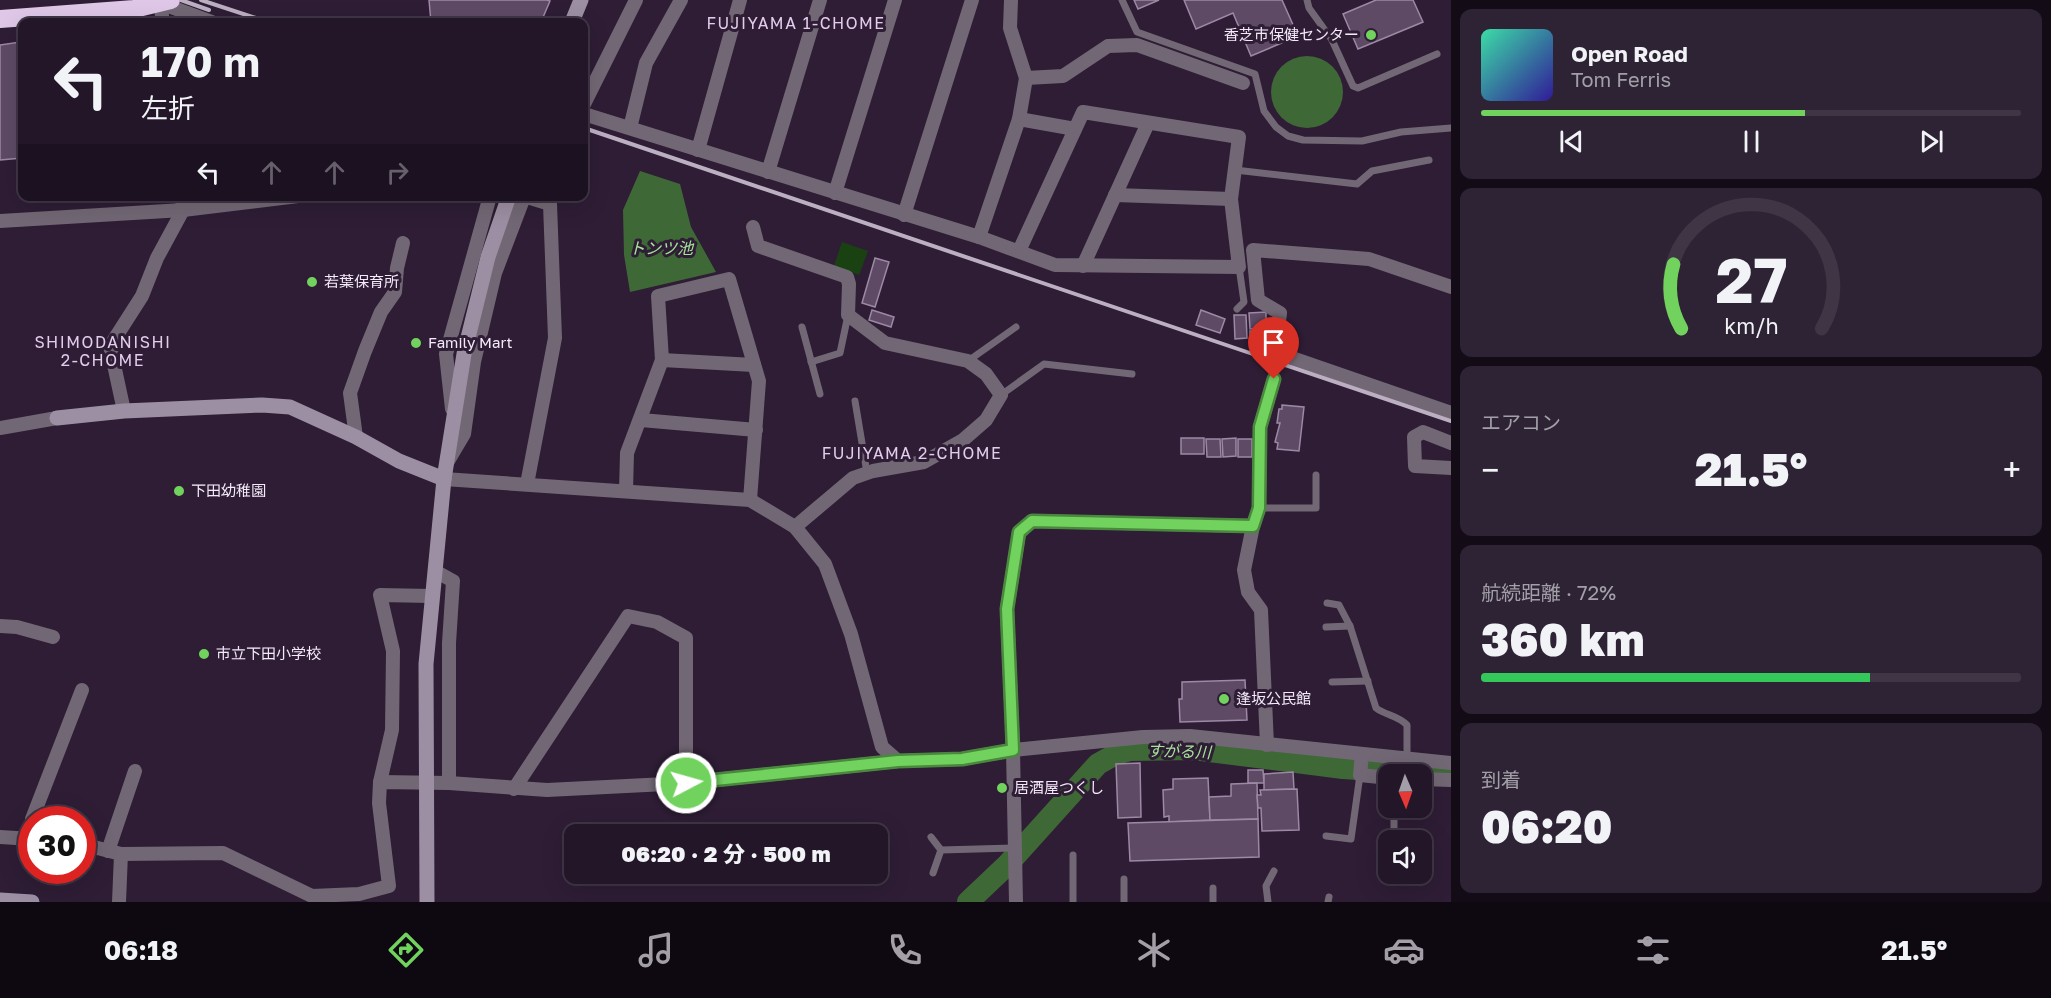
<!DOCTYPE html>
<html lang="ja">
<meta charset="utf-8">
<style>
body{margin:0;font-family:"Golos Text","Noto Sans JP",sans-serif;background:#2e2334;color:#f1f3f6;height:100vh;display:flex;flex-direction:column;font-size:22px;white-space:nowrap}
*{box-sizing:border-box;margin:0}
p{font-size:20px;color:#a29fa8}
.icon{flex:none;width:33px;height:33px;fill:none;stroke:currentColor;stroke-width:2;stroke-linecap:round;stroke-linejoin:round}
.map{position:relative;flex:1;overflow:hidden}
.details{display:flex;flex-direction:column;gap:9px;padding:9px;background:#130c16;width:600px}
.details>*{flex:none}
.banner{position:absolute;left:18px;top:18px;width:570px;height:183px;border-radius:12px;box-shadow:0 6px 24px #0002,0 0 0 2px #3f3545;background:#221628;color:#f1f3f6;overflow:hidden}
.needle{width:39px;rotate:178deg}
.controls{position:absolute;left:1378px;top:764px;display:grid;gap:12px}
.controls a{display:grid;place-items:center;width:54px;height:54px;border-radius:12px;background:#221628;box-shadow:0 6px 24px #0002,0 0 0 2px #3f3545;font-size:30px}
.speed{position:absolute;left:18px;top:806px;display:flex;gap:12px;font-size:30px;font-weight:700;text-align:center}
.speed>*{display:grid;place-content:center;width:78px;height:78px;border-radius:50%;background:#221628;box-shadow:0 6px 24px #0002,0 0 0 2px #3f3545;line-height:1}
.speed .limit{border:9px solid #d22;background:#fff;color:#111}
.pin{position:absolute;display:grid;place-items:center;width:51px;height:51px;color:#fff;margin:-62px -26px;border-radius:50% 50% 50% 0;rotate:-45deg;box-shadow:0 0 6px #0007}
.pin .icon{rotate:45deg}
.me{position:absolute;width:66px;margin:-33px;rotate:84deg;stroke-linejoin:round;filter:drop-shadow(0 0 4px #0008)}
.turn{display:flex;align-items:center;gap:21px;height:126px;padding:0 24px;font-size:27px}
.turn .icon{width:78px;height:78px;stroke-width:2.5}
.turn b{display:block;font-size:42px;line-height:51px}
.lanes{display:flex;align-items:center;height:57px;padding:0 24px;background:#0003;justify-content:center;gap:30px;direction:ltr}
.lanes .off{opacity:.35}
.big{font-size:45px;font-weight:800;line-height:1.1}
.details .card{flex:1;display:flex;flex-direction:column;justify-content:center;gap:9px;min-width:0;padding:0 21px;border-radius:12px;background:#2e2334}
.details .dial{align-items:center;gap:0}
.dial svg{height:156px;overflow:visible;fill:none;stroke:#3f3545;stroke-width:7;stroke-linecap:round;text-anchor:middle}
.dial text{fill:#f1f3f6;stroke:none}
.song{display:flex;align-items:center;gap:18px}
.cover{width:72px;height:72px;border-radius:9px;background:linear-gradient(135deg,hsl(160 70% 55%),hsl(250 70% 35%))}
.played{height:6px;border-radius:3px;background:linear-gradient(90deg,#71d25e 60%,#3f3545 60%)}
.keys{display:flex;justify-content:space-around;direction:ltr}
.heat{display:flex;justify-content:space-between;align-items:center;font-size:33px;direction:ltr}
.charge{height:9px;border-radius:4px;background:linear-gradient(90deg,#34c759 72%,#3f3545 0)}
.trip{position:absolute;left:564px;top:824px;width:324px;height:60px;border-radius:12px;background:#221628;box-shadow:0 6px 24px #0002,0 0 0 2px #3f3545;font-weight:800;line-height:60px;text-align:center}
.menu{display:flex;height:96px;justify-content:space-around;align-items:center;background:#0e0910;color:#a29fa8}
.menu .icon{width:42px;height:42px}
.menu .current{color:#71d25e}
.menu b{font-size:27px;color:#f1f3f6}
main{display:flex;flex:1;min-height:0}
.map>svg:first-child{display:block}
</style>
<main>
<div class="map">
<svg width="1451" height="902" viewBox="0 0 1451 902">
<rect width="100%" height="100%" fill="#2e1d35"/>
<!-- green -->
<path fill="#1a4112" d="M842 242 868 251 859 275 834 266Z"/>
<!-- water -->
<g fill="#3f6837">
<circle cx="1307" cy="92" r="36"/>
<path d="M640 171 680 184 691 227 716 272 630 292 624 255 623 210Z"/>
</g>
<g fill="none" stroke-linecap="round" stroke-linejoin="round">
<!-- river -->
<path stroke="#3f6837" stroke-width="22" d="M968 902 1007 865 1098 764 1116 754 1130 750 1193 749 1343 768 1451 775"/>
</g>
<!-- building -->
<g fill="#5e4a65" stroke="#9d88a5" stroke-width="1.5">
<path d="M429 0H547L550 1 541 22H431Z"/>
<path d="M1134 0H1159L1138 9Z"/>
<path d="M1184 0H1282L1298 36 1251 56 1233 13 1196 29Z"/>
<path d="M1376 0H1413L1423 22 1358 49 1343 14Z"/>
<path d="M20 42V46H22V92L18 93 22 158 0 160V45Z"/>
<path d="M875 258 889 262 875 307 862 303Z"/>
<path d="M872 310 894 317 891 327 869 320Z"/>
<path d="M1201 310 1225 319 1220 333 1196 325Z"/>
<path d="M1266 312V328L1250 329 1249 313Z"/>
<path d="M1234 315H1246L1247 338 1235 339Z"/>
<path d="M1250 331H1262L1263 345H1250Z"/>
<path d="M1282 405 1304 407 1299 451 1277 449 1278 443 1275 442 1280 423H1277L1279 409H1282Z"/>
<rect x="1181" y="438" width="23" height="16"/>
<path d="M1236 438V456L1223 457 1222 439Z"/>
<path d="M1206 439H1220L1221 457H1207Z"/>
<rect x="1238" y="439" width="14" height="18"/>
<path d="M1245 680 1247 720 1180 722 1179 699H1182V682Z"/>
<path d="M1140 763 1141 817 1118 818 1116 764Z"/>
<path d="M1248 770H1263L1264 783H1248Z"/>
<path d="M1293 772 1294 789 1264 790V774Z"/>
<path d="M1208 778 1210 820 1169 822V816L1164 817 1163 790 1173 789V779Z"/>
<path d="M1257 783 1258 819 1210 820 1209 797 1231 796V784Z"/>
<path d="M1297 789 1299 830 1262 831 1261 808H1258L1257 795H1261L1260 790Z"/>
<path d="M1258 819 1259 857 1130 861 1128 823Z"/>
</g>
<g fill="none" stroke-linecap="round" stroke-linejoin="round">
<!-- lane -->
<g stroke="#726875" stroke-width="7">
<path d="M1122 0 1137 32 1255 74 1264 111 1276 127 1288 136 1303 140 1362 141 1401 132 1451 128"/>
<path d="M1307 0 1309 8 1332 40 1353 86 1358 88 1437 54"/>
<path d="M1235 170 1357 184 1372 171 1429 160"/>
<path d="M1237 309 1244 302 1239 267"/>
<path d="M802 327 820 394"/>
<path d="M968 361 1016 327"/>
<path d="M811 362 840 353 848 315"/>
<path d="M1001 395 1044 364 1132 374"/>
<path d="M855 401 867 473"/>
<path d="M1259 508H1316V475"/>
<path d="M1327 603 1339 605 1350 626 1376 708C1387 716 1397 715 1407 725V759"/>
<path d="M1326 627 1350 626"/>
<path d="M1332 682 1368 681"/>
<path d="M1326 836 1351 839 1360 775"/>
<path d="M931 837 941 850"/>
<path d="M1394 840V807"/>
<path d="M933 873 941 850 1013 848"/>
<path d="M1124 879V902"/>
<path d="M1073 902V855"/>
<path d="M1213 902V888"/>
<path d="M1268 902 1266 886 1274 871"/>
<path d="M1328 902 1329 897"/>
</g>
<!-- street -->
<g stroke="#726875" stroke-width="14">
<path d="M163 22 160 3 212 22"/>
<path d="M1026 78 1063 76 1108 46 1137 45 1243 83"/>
<path d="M584 104 636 0"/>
<path d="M584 114 979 237 1055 265 1239 267 1231 199 1239 137 1083 112 1019 251"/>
<path d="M1019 119 1075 129"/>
<path d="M630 128 646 63 681 0"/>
<path d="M698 150 740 0"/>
<path d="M768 172 820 0"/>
<path d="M835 193 895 0"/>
<path d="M1115 195 1231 199"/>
<path d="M524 196 550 204 555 338 527 484"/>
<path d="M904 215 972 0"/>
<path d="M0 221 183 210 298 196"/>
<path d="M753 227 758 246 847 277 849 284 848 315 885 343 968 361 986 374 1001 395 986 420 963 440 924 462 873 471 853 478 795 527"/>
<path d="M979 237 1019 119 1026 78 1010 28 1011 0"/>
<path d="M1083 266 1148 123"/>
<path d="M1451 287 1369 259 1253 250 1258 300 1280 313 1275 352 1451 413"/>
<path d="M662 360 754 365"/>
<path d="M452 409 446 354 490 196"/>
<path d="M124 411 110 346 142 296 157 258 183 210 182 196"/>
<path d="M641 420 756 430"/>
<path d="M0 428 57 418"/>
<path d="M356 437 350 393 365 351 381 312 395 292 397 268 403 243"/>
<path d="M1451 443 1423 432 1414 437 1415 466 1451 468"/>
<path d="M448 461 464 434 474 362 495 273 524 197"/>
<path d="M444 479 750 500 795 527 825 564 851 634 882 747 898 761"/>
<path d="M626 491 627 453 662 360 658 296 729 279 759 381 750 500"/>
<path d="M435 571 453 581 449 643V783"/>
<path d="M0 626 17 627 53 637"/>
<path d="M1267 745 1261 610 1248 592 1244 570 1253 526 1259 508 1260 427 1274 379"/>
<path d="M1362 754 1360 775 1389 778"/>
<path d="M1422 779 1451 780"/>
<path d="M380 782 392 730 393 651 380 595 431 596"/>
<path d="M514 789 628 616 657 622 686 638V783"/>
<path d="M32 819 82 690"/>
<path d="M0 837 32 839"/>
<path d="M82 844 121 854 223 853 312 896 359 894 389 886 379 803 380 782 449 783 547 790 686 783 898 761 962 759 1013 750 1143 737 1190 736 1451 763"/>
<path d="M108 851 135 771"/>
<path d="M119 902 121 854"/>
<path d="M1016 902 1013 750 1007 609 1019 533 1032 521 1253 526"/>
</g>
<!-- secondary -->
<g stroke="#9d8fa3" stroke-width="15">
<path d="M572 22 581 0"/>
<path d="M57 418 124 411 262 405 290 407 356 437 399 461 444 479"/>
<path d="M0 900 32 902"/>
<path d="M427 902 426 664 444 479 464 354 488 257 509 196"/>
</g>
<!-- highway -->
<path stroke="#dec7e7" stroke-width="18" d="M0 19 134 9 171 0"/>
<!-- rail -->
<g stroke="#bcafc2" stroke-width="4">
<path d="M181 0 209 10"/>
<path d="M201 0 268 22"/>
<path d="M584 128 1451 421"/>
</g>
</g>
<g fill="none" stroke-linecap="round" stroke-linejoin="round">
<defs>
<path id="route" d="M686 783 898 761 962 759 1013 750 1007 609 1019 532 1032 521 1253 526 1259 508 1260 427 1274 379"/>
</defs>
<!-- route casing -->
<use href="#route" stroke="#49883d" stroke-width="15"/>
<!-- route -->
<use href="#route" stroke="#71d25e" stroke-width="10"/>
</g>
<!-- markers -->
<g fill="#71d25e" stroke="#2e1d35" stroke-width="2">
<circle cx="1371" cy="35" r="6"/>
<circle cx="312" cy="282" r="6"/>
<circle cx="416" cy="343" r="6"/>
<circle cx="179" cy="491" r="6"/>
<circle cx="204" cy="654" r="6"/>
<circle cx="1224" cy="699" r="6"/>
<circle cx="1002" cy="788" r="6"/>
</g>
<g text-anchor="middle" stroke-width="6" stroke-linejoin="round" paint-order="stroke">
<!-- poi labels -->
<g font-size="15" fill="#f4e9f9" stroke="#2e1d35" text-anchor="start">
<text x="1359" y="40" text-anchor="end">香芝市保健センター</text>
<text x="324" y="287">若葉保育所</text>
<text x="428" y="348">Family Mart</text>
<text x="191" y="496">下田幼稚園</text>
<text x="216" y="659">市立下田小学校</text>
<text x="1236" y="704">逢坂公民館</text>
<text x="1014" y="793">居酒屋つくし</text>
</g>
<!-- neighbourhood labels -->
<g font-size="16" letter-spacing="1.5" fill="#e3ccec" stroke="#2e1d35">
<text x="796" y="29">FUJIYAMA 1-CHOME</text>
<text x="103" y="348">SHIMODANISHI<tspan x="103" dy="18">2-CHOME</tspan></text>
<text x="912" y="459">FUJIYAMA 2-CHOME</text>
</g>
<!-- water labels -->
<g font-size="16" font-style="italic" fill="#a6e39a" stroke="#2e1d35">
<text x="661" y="254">トンツ池</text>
<text transform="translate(1179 751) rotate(2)" y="6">すがる川</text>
</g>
</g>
</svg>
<div class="controls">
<a><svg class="needle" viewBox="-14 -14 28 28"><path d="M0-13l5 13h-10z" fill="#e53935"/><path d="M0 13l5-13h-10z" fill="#a29fa8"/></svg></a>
<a><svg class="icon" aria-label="sound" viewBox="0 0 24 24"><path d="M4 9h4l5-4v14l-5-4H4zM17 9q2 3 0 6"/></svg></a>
</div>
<div class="speed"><div class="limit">30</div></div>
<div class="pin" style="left:1274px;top:379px;background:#d93025"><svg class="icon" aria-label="arrive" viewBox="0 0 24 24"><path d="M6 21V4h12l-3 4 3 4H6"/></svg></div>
<svg class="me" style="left:686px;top:783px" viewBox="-20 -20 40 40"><circle r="17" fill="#71d25e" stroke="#fff" stroke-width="3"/><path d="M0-11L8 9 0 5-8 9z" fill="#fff"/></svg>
<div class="trip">06:20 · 2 分 · 500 m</div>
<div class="banner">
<div class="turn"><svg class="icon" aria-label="left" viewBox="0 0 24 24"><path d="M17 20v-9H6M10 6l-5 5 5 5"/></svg><div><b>170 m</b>左折</div></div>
<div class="lanes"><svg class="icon" aria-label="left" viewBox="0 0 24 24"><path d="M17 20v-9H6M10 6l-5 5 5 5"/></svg><svg class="icon off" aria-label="ahead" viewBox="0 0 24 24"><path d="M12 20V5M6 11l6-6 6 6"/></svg><svg class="icon off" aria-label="ahead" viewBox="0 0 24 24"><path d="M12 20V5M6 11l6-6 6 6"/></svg><svg class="icon off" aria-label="right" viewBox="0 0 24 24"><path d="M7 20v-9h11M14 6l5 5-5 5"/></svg></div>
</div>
</div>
<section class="details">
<div class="card">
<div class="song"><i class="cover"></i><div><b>Open Road</b><p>Tom Ferris</p></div></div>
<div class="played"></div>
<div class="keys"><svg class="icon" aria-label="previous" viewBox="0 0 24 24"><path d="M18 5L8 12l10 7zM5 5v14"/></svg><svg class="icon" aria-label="pause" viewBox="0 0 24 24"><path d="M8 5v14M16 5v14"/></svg><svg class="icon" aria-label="next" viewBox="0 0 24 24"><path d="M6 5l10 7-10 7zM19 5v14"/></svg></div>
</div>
<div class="card dial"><svg viewBox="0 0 100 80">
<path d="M14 69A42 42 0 1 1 86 69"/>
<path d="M14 69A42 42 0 0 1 10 36" stroke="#71d25e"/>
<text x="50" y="56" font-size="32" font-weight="700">27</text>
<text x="50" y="72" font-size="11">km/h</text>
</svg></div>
<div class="card"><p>エアコン</p>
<div class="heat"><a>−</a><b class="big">21.5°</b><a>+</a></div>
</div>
<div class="card"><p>航続距離 · 72%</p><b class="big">360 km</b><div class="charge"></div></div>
<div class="card"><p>到着</p><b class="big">06:20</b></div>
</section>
</main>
<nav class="menu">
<b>06:18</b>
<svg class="icon current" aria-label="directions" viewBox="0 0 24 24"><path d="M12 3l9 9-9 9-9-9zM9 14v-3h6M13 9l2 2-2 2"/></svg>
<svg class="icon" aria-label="music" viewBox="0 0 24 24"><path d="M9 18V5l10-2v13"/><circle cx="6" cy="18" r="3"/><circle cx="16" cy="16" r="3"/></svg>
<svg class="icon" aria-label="phone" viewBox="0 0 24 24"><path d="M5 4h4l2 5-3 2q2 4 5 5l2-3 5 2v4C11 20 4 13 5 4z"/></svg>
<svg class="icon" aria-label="climate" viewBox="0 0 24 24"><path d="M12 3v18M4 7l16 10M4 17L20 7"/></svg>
<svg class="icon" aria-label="car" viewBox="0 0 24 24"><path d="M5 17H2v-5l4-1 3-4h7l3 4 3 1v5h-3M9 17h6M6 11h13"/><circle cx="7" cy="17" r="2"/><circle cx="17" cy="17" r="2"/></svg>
<svg class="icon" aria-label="filters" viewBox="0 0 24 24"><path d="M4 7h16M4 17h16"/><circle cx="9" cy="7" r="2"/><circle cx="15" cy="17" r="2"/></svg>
<b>21.5°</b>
</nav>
